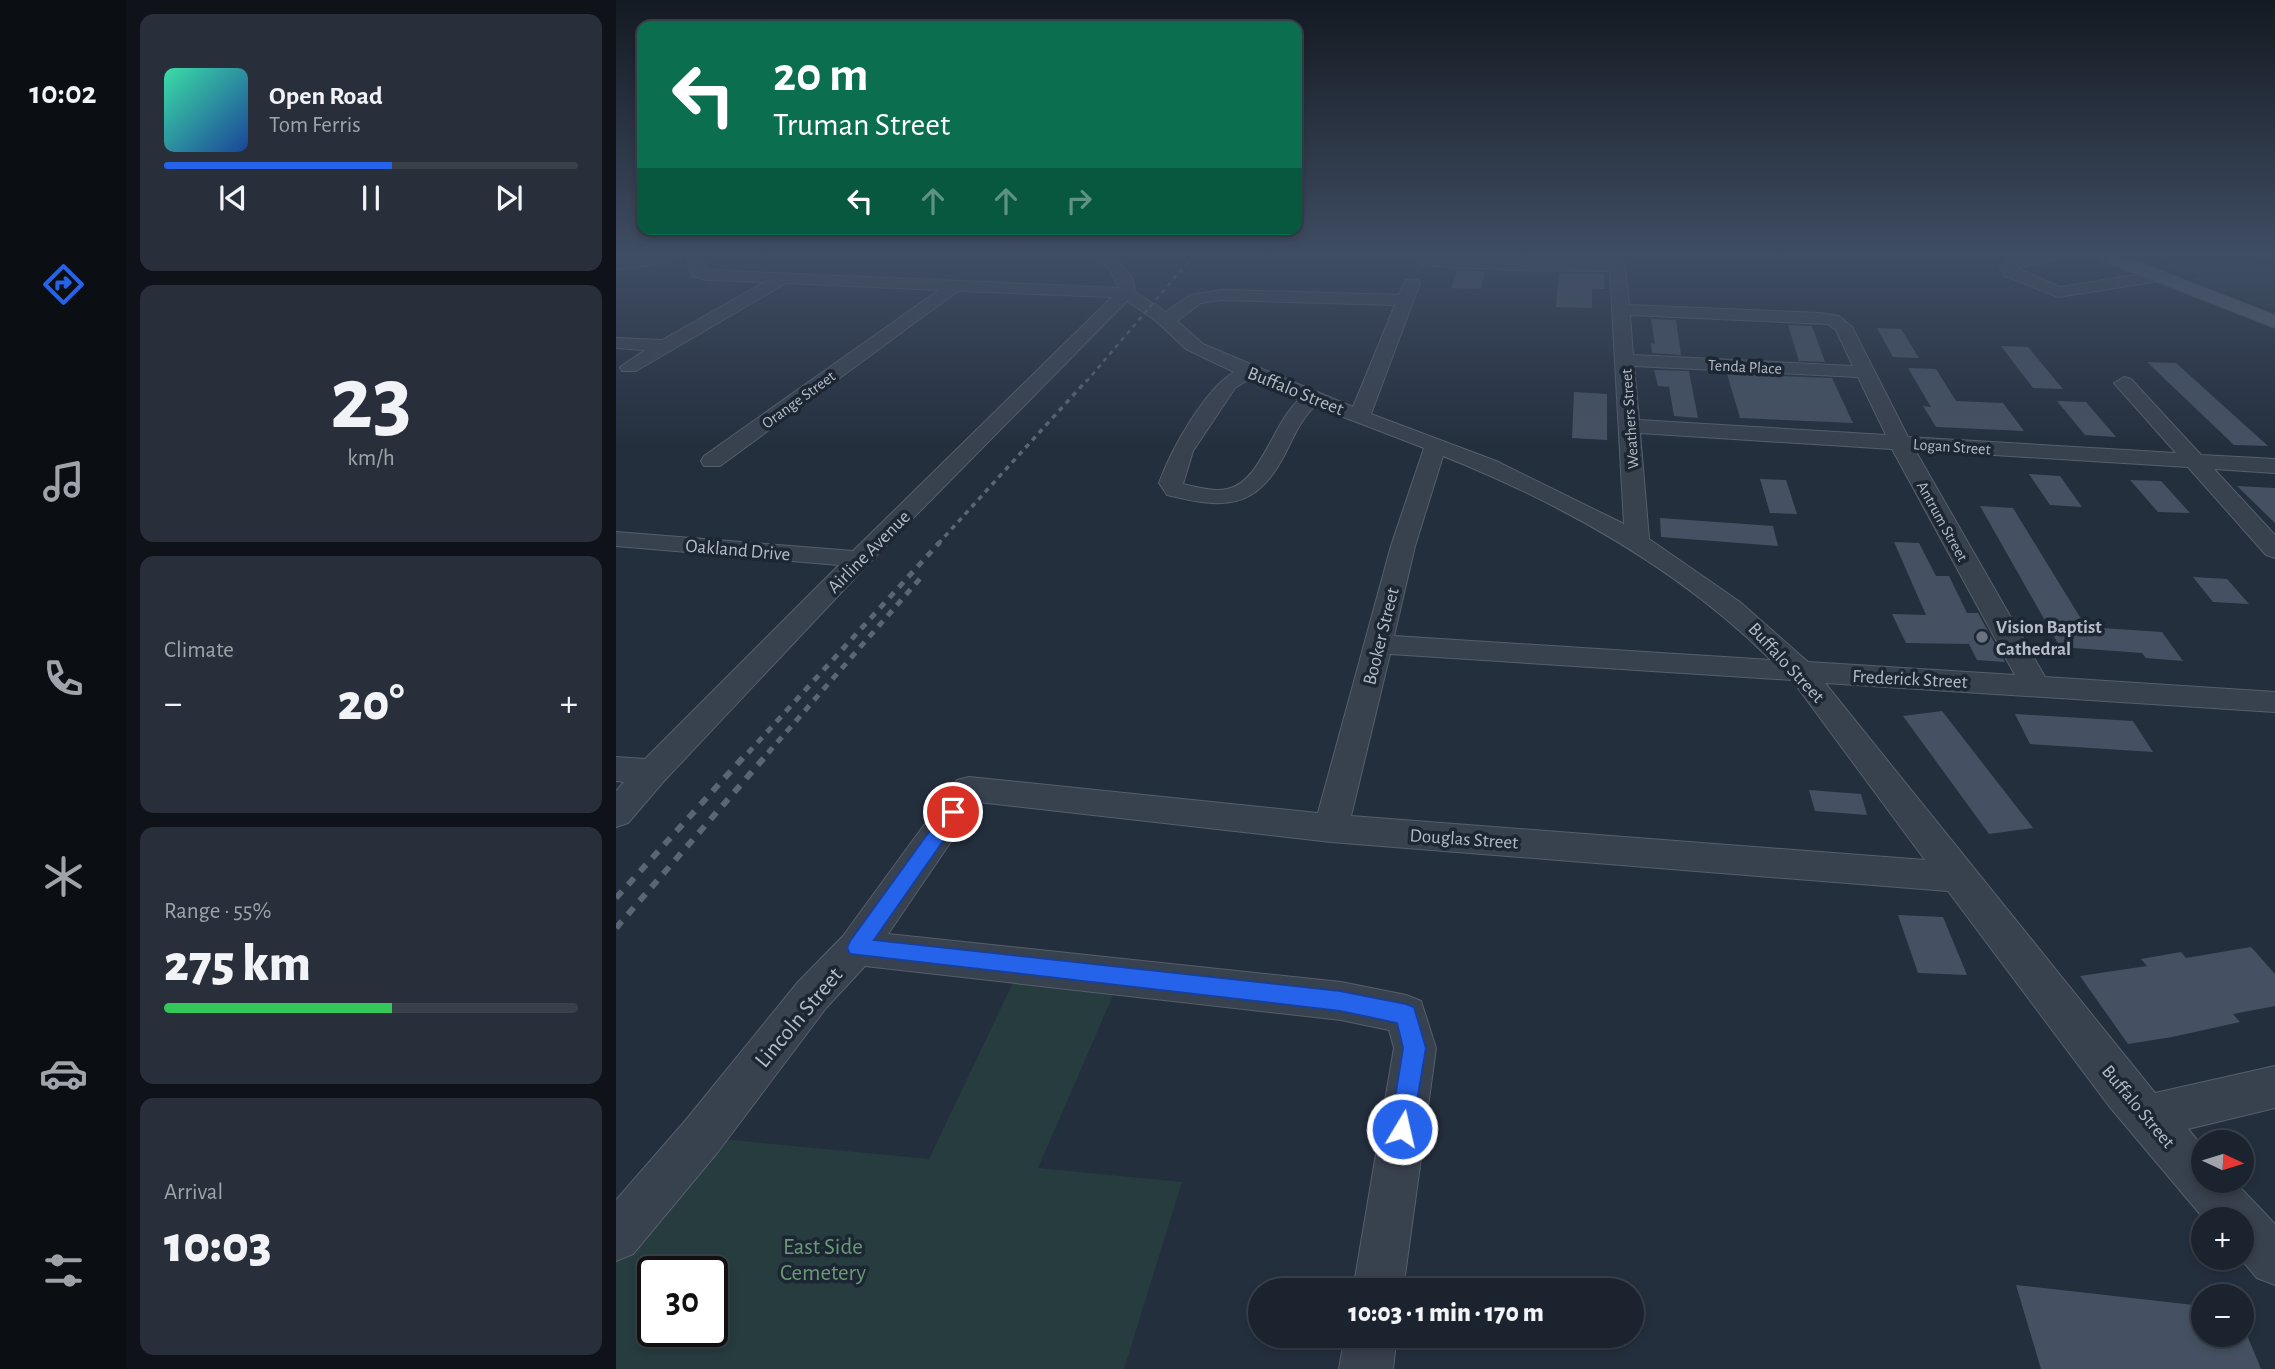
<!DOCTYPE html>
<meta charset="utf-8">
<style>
body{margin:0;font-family:"Alegreya Sans",sans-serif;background:#282f3a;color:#f1f3f6;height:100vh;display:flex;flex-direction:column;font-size:26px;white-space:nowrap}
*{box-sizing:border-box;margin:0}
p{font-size:23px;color:#a0a4aa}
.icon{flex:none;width:38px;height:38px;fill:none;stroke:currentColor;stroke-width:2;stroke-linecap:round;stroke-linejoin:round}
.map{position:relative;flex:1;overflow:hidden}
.drawer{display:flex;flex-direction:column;gap:14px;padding:14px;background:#0f1319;width:490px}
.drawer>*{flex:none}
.guide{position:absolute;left:21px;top:21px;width:665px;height:214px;border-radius:14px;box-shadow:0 4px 10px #0003,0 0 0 2px #39404a;background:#0b6e4f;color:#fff;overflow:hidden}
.needle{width:46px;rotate:94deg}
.fabs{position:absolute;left:1575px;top:1130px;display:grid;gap:14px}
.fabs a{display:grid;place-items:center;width:63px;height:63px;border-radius:50%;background:#1b232e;box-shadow:0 4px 10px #0003,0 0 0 2px #39404a;font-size:35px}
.speed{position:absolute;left:21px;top:1256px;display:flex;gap:14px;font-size:35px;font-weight:700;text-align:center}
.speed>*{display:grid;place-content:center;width:91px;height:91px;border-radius:50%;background:#1b232e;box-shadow:0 4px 10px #0003,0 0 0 2px #39404a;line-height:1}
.speed .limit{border:4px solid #111;border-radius:10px;background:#fff;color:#111}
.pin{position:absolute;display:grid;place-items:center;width:60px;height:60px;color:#fff;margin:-30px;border:4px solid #fff;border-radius:50%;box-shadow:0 2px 7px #0007}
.me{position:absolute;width:77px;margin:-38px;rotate:9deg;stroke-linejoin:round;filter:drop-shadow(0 0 5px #0008)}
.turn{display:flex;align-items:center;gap:24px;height:147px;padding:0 21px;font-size:32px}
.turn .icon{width:91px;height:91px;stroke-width:2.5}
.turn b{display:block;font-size:49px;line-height:60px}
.lanes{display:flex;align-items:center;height:66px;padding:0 21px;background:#0003;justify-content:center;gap:35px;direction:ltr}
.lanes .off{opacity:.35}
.big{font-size:52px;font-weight:800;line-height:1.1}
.drawer .widget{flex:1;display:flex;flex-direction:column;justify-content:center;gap:10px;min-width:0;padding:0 24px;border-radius:14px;background:#282f3a}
.drawer .dial{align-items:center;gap:0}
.dial b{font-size:91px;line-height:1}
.song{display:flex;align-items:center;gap:21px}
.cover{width:84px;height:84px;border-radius:10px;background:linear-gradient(135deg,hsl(160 70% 55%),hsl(220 70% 35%))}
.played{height:7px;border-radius:4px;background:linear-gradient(90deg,#2563eb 55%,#39404a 55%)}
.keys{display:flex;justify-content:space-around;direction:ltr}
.heat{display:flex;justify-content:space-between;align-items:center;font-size:38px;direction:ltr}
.charge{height:10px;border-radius:5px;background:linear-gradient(90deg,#34c759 55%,#39404a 0)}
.trip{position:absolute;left:632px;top:1278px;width:396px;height:70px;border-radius:35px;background:#1b232e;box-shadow:0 4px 10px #0003,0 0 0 2px #39404a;font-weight:800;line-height:70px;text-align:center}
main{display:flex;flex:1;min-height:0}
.tab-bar{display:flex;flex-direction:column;width:126px;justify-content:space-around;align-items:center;background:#0b0e12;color:#a0a4aa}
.tab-bar .icon{width:49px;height:49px}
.tab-bar .active{color:#2563eb}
.tab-bar b{font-size:32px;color:#f1f3f6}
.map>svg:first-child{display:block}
</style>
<main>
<nav class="tab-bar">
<b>10:02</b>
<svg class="icon active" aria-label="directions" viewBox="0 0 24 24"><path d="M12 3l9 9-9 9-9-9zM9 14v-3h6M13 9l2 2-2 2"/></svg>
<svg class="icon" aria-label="music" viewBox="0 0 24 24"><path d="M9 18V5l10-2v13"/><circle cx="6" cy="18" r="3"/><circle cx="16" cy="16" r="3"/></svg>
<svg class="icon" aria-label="phone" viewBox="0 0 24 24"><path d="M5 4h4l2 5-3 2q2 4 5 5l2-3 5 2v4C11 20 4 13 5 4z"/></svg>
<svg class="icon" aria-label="climate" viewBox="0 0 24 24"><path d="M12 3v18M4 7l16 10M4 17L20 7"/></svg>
<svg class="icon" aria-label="car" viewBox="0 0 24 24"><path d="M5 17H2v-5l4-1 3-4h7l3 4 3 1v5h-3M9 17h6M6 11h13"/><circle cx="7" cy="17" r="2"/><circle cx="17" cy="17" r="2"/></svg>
<svg class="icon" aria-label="filters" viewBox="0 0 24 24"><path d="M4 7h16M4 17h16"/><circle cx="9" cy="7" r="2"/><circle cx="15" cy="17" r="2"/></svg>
</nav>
<section class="drawer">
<div class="widget">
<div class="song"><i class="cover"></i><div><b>Open Road</b><p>Tom Ferris</p></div></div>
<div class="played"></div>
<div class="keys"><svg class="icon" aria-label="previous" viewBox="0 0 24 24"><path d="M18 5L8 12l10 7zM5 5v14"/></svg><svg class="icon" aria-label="pause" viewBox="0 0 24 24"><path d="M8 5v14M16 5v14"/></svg><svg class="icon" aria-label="next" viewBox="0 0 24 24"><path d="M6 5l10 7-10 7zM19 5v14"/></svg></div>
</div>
<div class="widget dial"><b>23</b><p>km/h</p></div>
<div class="widget"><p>Climate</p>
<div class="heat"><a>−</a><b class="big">20°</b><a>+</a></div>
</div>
<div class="widget"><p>Range · 55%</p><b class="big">275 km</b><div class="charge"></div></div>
<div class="widget"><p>Arrival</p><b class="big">10:03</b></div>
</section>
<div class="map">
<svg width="1659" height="1369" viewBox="0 0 1659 1369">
<rect width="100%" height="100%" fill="#242f3e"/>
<!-- green -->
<g fill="#263c3f" fill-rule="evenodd">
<path d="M1510 255H1613L1659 271V309L1637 303 1571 278 1583 276 1579 274 1566 275 1543 266 1556 265 1551 262 1535 264Z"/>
<path d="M405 966 505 977 422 1168 566 1182 508 1369H0V1237L85 1137 313 1159ZM37 1272H96V1332H37Z"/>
</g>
<!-- building -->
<g fill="#455162">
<path d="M841 270 869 271 865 289 835 288Z"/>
<path d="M943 273 988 274 989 289H976V308L940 307Z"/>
<path d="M1035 319 1060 320 1065 355 1036 353 1035 343 1039 344Z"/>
<path d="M1172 325 1196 326 1209 362 1183 361Z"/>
<path d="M1261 328 1285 329 1303 358 1277 357Z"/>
<path d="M1385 346 1412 347 1447 389 1417 388Z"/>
<path d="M1531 362 1560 363 1652 446 1618 445Z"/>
<path d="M1292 368 1320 369 1340 401 1387 403 1408 431 1320 427 1307 406 1315 407Z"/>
<path d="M1038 370 1073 371 1082 418 1058 416 1053 387 1042 386Z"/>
<path d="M1111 374 1216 378 1237 423 1124 418Z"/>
<path d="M958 392 991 394V440L956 438Z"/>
<path d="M1441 401 1470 402 1500 437 1469 435Z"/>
<path d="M1413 474 1444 476 1466 507 1434 505Z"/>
<path d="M1144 479 1170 480 1181 514 1154 513Z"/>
<path d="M1514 480 1545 481 1574 513 1542 512Z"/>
<path d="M1621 486 1659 488V523Z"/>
<path d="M1364 506 1397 508 1470 627 1546 632 1567 661 1530 658 1526 653 1444 647Z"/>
<path d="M1044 518 1157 526 1162 546 1045 537Z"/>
<path d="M1278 542 1303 543 1320 576H1333L1351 613H1362L1389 662 1361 660 1353 644 1290 643 1276 614 1310 615Z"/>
<path d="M1577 577 1611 579 1633 604 1597 602Z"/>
<path d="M1326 711 1417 828 1373 834 1287 716Z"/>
<path d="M1399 714 1517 721 1537 752 1414 744Z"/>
<path d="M1193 790 1245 794 1251 815 1199 811Z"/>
<path d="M1282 915 1327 917 1351 975 1302 973Z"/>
<path d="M1635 947 1659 974V1006L1617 1014 1624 1022 1556 1037 1512 1044 1464 976 1531 966 1525 959 1565 952 1570 958Z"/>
<path d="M1400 1285 1587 1306V1335H1631L1645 1369H1425Z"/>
</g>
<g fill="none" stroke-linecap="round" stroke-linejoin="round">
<defs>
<g id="minor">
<path d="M37 255H57L59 257 51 262 0 270V260Z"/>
<path d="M70 255H84L91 270 503 288 494 270 479 255H495C505 264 520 277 518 291L550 312 574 295 606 290 783 295 790 280H802L804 283 755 414 880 461 1008 524 994 271 890 270 805 265 797 260 800 257 994 261V255H1008L1013 305 1204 313 1223 316 1236 327 1292 437 1560 453 1498 383 1508 377 1515 379 1585 455 1659 459V473L1598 469 1659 535V558L1650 555 1572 467 1299 450 1429 677 1659 692V712L1209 683 1539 1093 1659 1066V1108L1572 1129 1587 1147V1181H1618L1659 1224V1285L1641 1278 1624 1258 1626 1220H1589L1493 1106 1332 891 715 842 362 802 272 934 725 982 790 995 805 1001 820 1048 787 1290H737L778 1048 773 1030 725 1020 249 966 210 1008 101 1153 17 1254 0 1261V1200L69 1121 182 982 227 936 341 780 353 777 702 813 775 546 808 448 699 406C685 419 678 436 670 452 640 511 609 509 551 495L543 483C555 450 588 390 618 372L570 349 539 320 511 301 252 564 48 781 12 823 0 827V791L8 782 0 781V757L29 759 223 565 0 546V532L237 551 496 297 342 291 104 466H88L85 461 88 456 323 290 170 283 20 371H6L4 367 29 350 0 348V338L46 340 149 282 91 280 76 276ZM606 300 779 305 737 407 587 344 561 321 585 303ZM1014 315 1212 324 1220 330 1237 366 1017 355ZM1018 366 1242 377 1270 435 1023 420ZM633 379 683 400C657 422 645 483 611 489 597 492 581 487 567 484L577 451 619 388ZM1024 433 1276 449 1399 675 1192 662 1124 602 1033 539ZM827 456C947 504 1062 568 1155 660L778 636 799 546ZM774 654 1176 680 1309 860 735 816Z"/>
<path d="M1416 255H1451L1449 258 1400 268 1444 287 1544 271 1552 276 1544 281 1442 297 1389 276 1384 267 1392 259Z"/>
<path d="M729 1335H781L777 1369H723Z"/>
</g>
<path id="major" d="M1480 255H1505L1659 315V328L1482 259Z"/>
</defs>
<!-- minor casing -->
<use href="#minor" stroke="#565f6c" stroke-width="2"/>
<!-- major casing -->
<use href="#major" stroke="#414a57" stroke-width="2"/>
<!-- minor -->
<use href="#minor" fill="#38414e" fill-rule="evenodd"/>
<!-- major -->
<use href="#major" fill="#56606e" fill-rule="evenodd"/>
<!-- rail-far3 -->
<path stroke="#5a6575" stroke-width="2.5" stroke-dasharray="4.5 4.5" stroke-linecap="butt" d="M470 382 578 255"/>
<!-- rail-far2 -->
<path stroke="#5a6575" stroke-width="3.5" stroke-dasharray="5 5" stroke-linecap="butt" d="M322 544 471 380"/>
<!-- rail-far1 -->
<g stroke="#5a6575" stroke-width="5" stroke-dasharray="7 7" stroke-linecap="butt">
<path d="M132 753 324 542"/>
<path d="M152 753 308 574"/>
</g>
<!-- rail -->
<g stroke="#5a6575" stroke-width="6" stroke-dasharray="9 9" stroke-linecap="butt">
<path d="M0 898 133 751"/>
<path d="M0 928 154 751"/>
</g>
</g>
<!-- sky -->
<linearGradient id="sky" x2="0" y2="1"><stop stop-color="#141a22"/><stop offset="0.57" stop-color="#3f4d63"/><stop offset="1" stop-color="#3f4d63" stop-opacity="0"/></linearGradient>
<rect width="1659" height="446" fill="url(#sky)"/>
<!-- route -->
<path fill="#2563eb" stroke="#184099" stroke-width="2" d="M337 805 344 807 346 812 344 817 258 940 724 991 790 1004 798 1007 810 1048 795 1137 786 1141 778 1137 774 1129 787 1048 781 1023 724 1011 234 954 231 948 234 941 331 807Z"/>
<!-- markers -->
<circle fill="#6b7280" stroke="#1d2633" stroke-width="2.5" cx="1366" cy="637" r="7"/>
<g text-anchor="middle" stroke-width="7" stroke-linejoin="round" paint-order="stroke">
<!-- far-street labels -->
<g font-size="16" fill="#b4bcc9" stroke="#1d2633">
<text transform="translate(1129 366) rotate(3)" y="6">Tenda Place</text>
<text transform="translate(182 399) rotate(-36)" y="6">Orange Street</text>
<text transform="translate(1013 419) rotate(-94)" y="6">Weathers Street</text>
<text transform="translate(1336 446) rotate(4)" y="6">Logan Street</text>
<text transform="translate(1327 521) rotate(61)" y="6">Antrum Street</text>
</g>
<!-- street labels -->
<g font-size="19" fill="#b4bcc9" stroke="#1d2633">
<text transform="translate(680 390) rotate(22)" y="7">Buffalo Street</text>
<text transform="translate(122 549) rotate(5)" y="7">Oakland Drive</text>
<text transform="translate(252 551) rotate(-45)" y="7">Airline Avenue</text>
<text transform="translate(764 636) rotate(-76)" y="7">Booker Street</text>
<text transform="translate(1171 662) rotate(47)" y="7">Buffalo Street</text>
<text transform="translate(1294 678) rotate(3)" y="7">Frederick Street</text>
<text transform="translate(848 838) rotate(4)" y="7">Douglas Street</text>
<text transform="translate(1523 1106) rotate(50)" y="7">Buffalo Street</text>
</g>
<!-- poi labels -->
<g font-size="19" font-weight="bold" fill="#b4bcc9" stroke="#1d2633" text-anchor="start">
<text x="1380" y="633">Vision Baptist<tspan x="1380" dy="22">Cathedral</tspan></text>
</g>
<!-- near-street labels -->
<g font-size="23" fill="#b4bcc9" stroke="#1d2633">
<text transform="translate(182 1017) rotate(-50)" y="8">Lincoln Street</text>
</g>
<!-- near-park labels -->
<g font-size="23" fill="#6b9a76" stroke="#1d2633">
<text x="207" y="1254">East Side<tspan x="207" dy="26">Cemetery</tspan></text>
</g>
</g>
</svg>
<div class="fabs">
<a><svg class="needle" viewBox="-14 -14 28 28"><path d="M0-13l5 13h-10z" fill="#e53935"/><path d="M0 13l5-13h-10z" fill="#a0a4aa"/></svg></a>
<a>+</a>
<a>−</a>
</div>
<div class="speed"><div class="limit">30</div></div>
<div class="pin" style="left:337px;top:812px;background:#d93025"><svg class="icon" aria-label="arrive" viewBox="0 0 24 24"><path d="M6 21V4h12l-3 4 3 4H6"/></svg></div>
<svg class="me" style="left:786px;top:1129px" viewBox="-20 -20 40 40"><circle r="17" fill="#2563eb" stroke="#fff" stroke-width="3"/><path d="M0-11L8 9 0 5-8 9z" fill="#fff"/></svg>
<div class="trip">10:03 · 1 min · 170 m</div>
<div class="guide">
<div class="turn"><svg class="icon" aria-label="left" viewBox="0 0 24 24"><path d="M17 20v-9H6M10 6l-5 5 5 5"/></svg><div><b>20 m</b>Truman Street</div></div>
<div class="lanes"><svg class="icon" aria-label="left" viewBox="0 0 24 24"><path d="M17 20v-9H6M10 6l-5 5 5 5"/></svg><svg class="icon off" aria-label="ahead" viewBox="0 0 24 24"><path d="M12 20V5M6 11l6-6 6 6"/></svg><svg class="icon off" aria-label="ahead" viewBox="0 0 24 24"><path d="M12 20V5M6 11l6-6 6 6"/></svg><svg class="icon off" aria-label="right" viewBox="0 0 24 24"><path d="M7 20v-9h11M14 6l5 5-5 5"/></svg></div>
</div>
</div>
</main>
